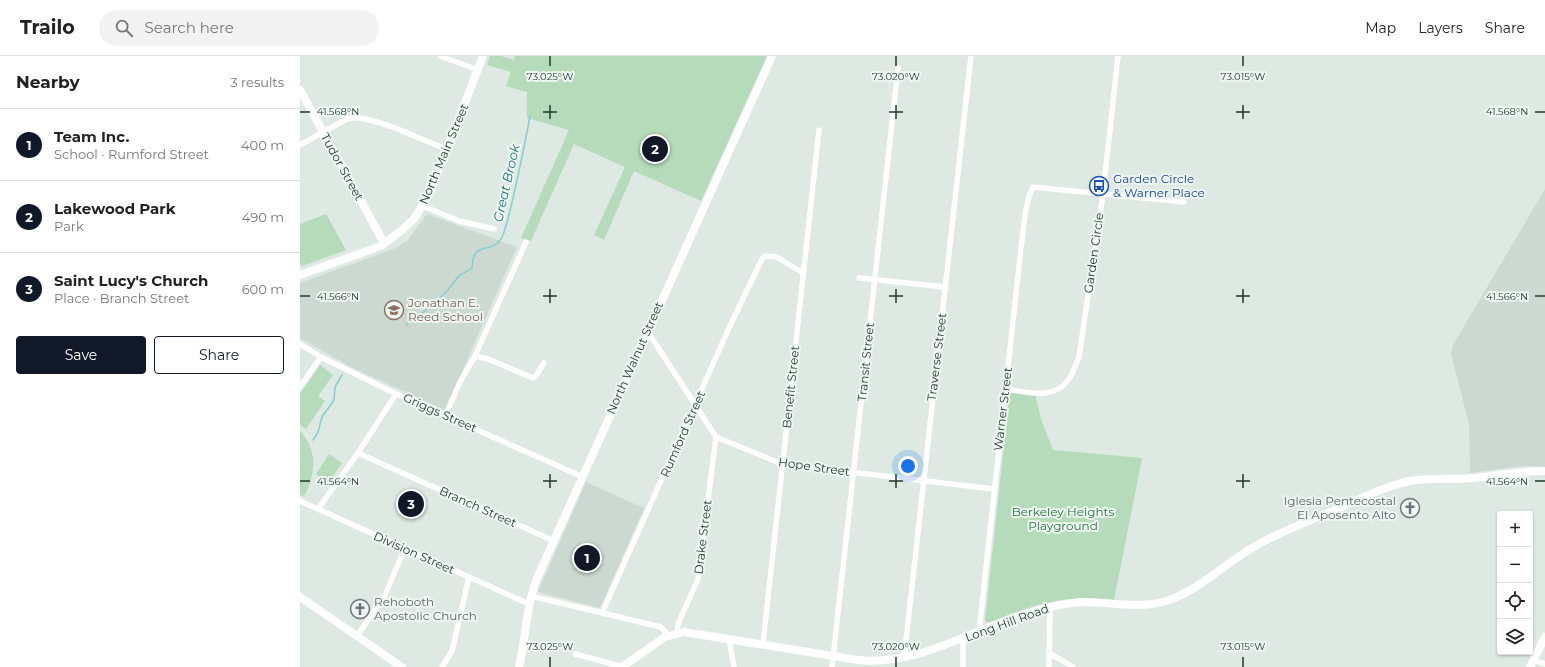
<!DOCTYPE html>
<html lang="en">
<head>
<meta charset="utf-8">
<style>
	:root { --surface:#fff; --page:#f2f2f2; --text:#222; --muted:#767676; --line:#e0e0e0; --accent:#111827 }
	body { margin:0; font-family:Montserrat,sans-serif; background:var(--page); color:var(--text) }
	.controls { position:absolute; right:12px; bottom:12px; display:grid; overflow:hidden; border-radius:4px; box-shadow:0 1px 3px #0004 }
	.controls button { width:36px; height:36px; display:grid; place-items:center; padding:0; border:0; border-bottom:1px solid var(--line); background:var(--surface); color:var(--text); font:20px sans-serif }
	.you { position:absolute; left:608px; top:410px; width:14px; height:14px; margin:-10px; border:3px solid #fff; border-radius:50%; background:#1a73e8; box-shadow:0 0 0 6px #1a73e833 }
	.badge { display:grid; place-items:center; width:26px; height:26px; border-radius:50%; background:var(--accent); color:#fff; font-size:13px; font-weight:700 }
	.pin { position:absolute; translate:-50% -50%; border:2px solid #fff; box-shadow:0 1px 4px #0006 }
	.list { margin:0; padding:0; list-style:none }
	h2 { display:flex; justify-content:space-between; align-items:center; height:52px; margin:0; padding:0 16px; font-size:17px }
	h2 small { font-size:13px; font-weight:400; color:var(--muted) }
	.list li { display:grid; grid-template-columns:26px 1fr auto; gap:12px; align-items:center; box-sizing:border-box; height:72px; padding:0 16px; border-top:1px solid var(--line) }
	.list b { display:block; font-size:15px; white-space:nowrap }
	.list p { margin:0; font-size:13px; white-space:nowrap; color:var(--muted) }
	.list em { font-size:13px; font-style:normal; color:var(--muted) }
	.actions { display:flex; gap:8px; padding:12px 16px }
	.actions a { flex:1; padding:9px 0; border:1px solid var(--accent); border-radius:4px; text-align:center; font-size:14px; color:var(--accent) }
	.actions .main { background:var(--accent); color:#fff }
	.icon { flex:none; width:22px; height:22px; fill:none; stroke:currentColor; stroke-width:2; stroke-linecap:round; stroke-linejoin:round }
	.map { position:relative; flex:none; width:1245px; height:611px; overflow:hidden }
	header { display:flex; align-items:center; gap:24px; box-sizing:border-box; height:56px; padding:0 20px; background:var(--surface); border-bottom:1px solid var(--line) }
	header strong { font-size:19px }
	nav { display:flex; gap:22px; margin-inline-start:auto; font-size:14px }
	.search { width:280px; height:36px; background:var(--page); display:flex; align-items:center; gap:10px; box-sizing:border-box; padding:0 14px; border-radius:22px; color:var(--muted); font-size:15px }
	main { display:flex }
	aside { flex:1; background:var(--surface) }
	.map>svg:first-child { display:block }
</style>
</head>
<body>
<header>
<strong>Trailo</strong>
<div class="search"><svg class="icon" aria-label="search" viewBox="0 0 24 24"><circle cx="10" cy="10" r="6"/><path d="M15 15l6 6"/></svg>Search here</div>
<nav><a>Map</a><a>Layers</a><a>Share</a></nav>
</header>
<main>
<aside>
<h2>Nearby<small>3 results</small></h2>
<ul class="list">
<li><span class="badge">1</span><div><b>Team Inc.</b><p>School · Rumford Street</p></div><em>400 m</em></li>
<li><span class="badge">2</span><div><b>Lakewood Park</b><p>Park</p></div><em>490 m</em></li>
<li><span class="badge">3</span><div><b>Saint Lucy's Church</b><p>Place · Branch Street</p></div><em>600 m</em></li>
</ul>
<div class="actions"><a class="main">Save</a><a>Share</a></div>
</aside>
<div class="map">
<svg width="1245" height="611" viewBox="0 0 1245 611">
	<rect width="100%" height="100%" fill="#dde9e2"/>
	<g fill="#cbd9d1">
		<path d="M1245,133V411L1223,410L1170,417L1169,368L1151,298L1153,289Z"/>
		<path d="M127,158L217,191L145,354L51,311L0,282V227L96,192L108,184Z"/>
		<path d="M286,426L344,452L300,552L238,536Z"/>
	</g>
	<g fill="#b5dbba">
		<path d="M190,0H201L214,4L215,0H467L401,145L334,115L304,184L294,179L325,111L274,88L231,185L221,182L269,74L227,62V36L206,30L211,16L187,9Z"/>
		<path d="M26,158L46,194L2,210L0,207V168Z"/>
		<path d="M20,309L33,319L18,340L25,345L6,373L0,369V338Z"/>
		<path d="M710,334L735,337L741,363L753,394L842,402L814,544C767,538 733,548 690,567L685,565Z"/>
		<path d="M0,375C18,394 16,419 4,440L0,439Z"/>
		<path d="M29,398L42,407L28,427L16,418Z"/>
	</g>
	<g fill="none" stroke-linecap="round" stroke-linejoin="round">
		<g stroke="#83cfd0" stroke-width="1.5">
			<path d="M106,269C126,255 144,241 158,221C161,217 168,216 172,212C173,181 193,202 203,179C209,163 212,145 216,129C221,106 226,83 230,60"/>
			<path d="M13,384L18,376L22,361L34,344L35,331L42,319"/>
		</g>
		<g stroke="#fff" stroke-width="5.5">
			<path d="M140,0L178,14"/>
			<path d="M0,89L47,63C64,55 128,86 147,94"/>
			<path d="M123,150L159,165L194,173"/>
			<path d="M559,222L645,231"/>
			<path d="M348,276L416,381L482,408L694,433"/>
			<path d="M0,288L21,301L96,338L283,421"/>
			<path d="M175,300L188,303L233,322L236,320L244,307"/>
			<path d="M0,331L21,301"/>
			<path d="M705,333C727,336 754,345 769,323C773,317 776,308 779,301L803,138L818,0"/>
			<path d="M145,360L160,326L175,300L226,186"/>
			<path d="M58,397L254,485"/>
			<path d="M0,445L229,548"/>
			<path d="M18,453L58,397L96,338"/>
			<path d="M231,540L361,571L368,579"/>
			<path d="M302,557L429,272L462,203L465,200L477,201L503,217"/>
			<path d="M377,576L378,568L398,523L416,381"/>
			<path d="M679,576L721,192L725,159L729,140L733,131L884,146"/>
			<path d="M57,580L85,539L105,492"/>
			<path d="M429,583L434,611"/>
			<path d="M463,588L519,74"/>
			<path d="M749,597L773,611"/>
			<path d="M275,598L323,611"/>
			<path d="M604,602L671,0"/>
			<path d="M1233,604L1245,608"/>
			<path d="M142,611L152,595L169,521"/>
			<path d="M532,611L598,12"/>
			<path d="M663,611V582"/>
			<path d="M749,611L750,551"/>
		</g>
		<g stroke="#fff" stroke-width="8">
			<path d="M0,34L84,187"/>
			<path d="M0,219L81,190L102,174L114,163L130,137L183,0"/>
			<path d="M0,541L102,611"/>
			<path d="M219,611C226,581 226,549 238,520L472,0"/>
			<path d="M322,611L365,581L384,576L558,604C617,610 668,576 722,559C741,553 762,547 783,546C813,546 840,554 869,544C903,532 927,505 959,488C984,474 1012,464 1039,452C1062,442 1086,430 1110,425C1132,421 1154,424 1176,422C1199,419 1221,415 1245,415"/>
			<path d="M1230,611L1245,581"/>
		</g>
	</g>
	<path fill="none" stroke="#1f382e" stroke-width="1.5" d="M250,0V10M596,0V10M943,0V10M250,49V63M596,49V63M943,49V63M0,56H10M243,56H257M589,56H603M936,56H950M1235,56H1245M250,233V247M596,233V247M943,233V247M0,240H10M243,240H257M589,240H603M936,240H950M1235,240H1245M250,418V432M596,418V432M943,418V432M0,425H10M243,425H257M589,425H603M936,425H950M1235,425H1245M250,601V611M596,601V611M943,601V611"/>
	<defs>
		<g id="bus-ring" transform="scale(1)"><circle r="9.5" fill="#edf6f0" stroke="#1a4fb4" stroke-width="1.5"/><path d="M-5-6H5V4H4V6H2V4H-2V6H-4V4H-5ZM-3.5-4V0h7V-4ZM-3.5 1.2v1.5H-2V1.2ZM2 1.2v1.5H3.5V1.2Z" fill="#1a4fb4"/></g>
		<g id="school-ring" transform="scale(1)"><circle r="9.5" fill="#edf6f0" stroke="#8d6e63" stroke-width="1.5"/><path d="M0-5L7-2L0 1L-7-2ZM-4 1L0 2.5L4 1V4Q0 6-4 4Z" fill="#8d6e63"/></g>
		<g id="church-ring" transform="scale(1)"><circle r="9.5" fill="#edf6f0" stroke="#6b7280" stroke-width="1.5"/><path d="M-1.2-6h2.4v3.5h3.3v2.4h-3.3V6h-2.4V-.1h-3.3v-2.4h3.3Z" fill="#6b7280"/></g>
	</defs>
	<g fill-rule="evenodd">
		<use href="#bus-ring" x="799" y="130"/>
		<use href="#school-ring" x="94" y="254"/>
		<use href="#church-ring" x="1110" y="452"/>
		<use href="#church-ring" x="60" y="553"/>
	</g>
	<g text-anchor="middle" stroke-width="4" stroke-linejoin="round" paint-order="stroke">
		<g font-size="12" fill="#1f382e" stroke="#edf6f0">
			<text transform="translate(144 98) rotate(-67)" y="4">North Main Street</text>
			<text transform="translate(42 111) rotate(61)" y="4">Tudor Street</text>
			<text transform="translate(794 197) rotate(-82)" y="4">Garden Circle</text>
			<text transform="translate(637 301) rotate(-83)" y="4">Traverse Street</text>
			<text transform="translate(335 302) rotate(-66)" y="4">North Walnut Street</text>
			<text transform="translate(566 306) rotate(-84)" y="4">Transit Street</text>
			<text transform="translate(491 331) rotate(-84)" y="4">Benefit Street</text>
			<text transform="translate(703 353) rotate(-83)" y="4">Warner Street</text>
			<text transform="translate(140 357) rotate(24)" y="4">Griggs Street</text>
			<text transform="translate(383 378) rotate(-66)" y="4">Rumford Street</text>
			<text transform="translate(514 411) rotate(8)" y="4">Hope Street</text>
			<text transform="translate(178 451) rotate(24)" y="4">Branch Street</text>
			<text transform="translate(403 481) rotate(-83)" y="4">Drake Street</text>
			<text transform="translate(114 497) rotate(24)" y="4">Division Street</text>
			<text transform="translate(707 567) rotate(-20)" y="4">Long Hill Road</text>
		</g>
		<g font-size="12" fill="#164399" stroke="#edf6f0" text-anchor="start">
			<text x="813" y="127">Garden Circle<tspan x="813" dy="14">&amp; Warner Place</tspan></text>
		</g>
		<g font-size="12" fill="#785e54" stroke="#edf6f0" text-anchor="start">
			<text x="108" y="251">Jonathan E.<tspan x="108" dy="14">Reed School</tspan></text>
		</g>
		<g font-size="12" fill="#5b616d" stroke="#edf6f0" text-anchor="end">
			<text x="1096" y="449">Iglesia Pentecostal<tspan x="1096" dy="14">El Aposento Alto</tspan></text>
			<text x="74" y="550" text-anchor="start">Rehoboth<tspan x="74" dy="14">Apostolic Church</tspan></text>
		</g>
		<g font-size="12" fill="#296f3a" stroke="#edf6f0">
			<text x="763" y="460">Berkeley Heights<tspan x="763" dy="14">Playground</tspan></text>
		</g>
		<g font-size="13" font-style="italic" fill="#197174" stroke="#edf6f0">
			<text transform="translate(206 127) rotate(-77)" y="5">Great Brook</text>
		</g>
	</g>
	<g font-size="10" text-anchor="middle" fill="#1f382e" stroke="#edf6f0" stroke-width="4" stroke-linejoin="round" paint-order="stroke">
		<text x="250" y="24">73.025°W</text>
		<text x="596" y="24">73.020°W</text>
		<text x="943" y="24">73.015°W</text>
		<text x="38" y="59">41.568°N</text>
		<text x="1207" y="59">41.568°N</text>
		<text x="38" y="244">41.566°N</text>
		<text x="1207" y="244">41.566°N</text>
		<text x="38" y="429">41.564°N</text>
		<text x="1207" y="429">41.564°N</text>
		<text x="250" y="594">73.025°W</text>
		<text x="596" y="594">73.020°W</text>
		<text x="943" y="594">73.015°W</text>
	</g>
</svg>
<div class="controls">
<button>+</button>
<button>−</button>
<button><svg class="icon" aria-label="locate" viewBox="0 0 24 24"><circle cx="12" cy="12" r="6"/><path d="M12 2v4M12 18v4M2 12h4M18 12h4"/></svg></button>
<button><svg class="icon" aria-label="layers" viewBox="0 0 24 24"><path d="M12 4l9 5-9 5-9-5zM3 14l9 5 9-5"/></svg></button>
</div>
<div class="you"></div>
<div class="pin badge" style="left:287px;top:502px">1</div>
<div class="pin badge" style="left:355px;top:93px">2</div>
<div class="pin badge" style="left:111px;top:448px">3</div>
</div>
</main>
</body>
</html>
